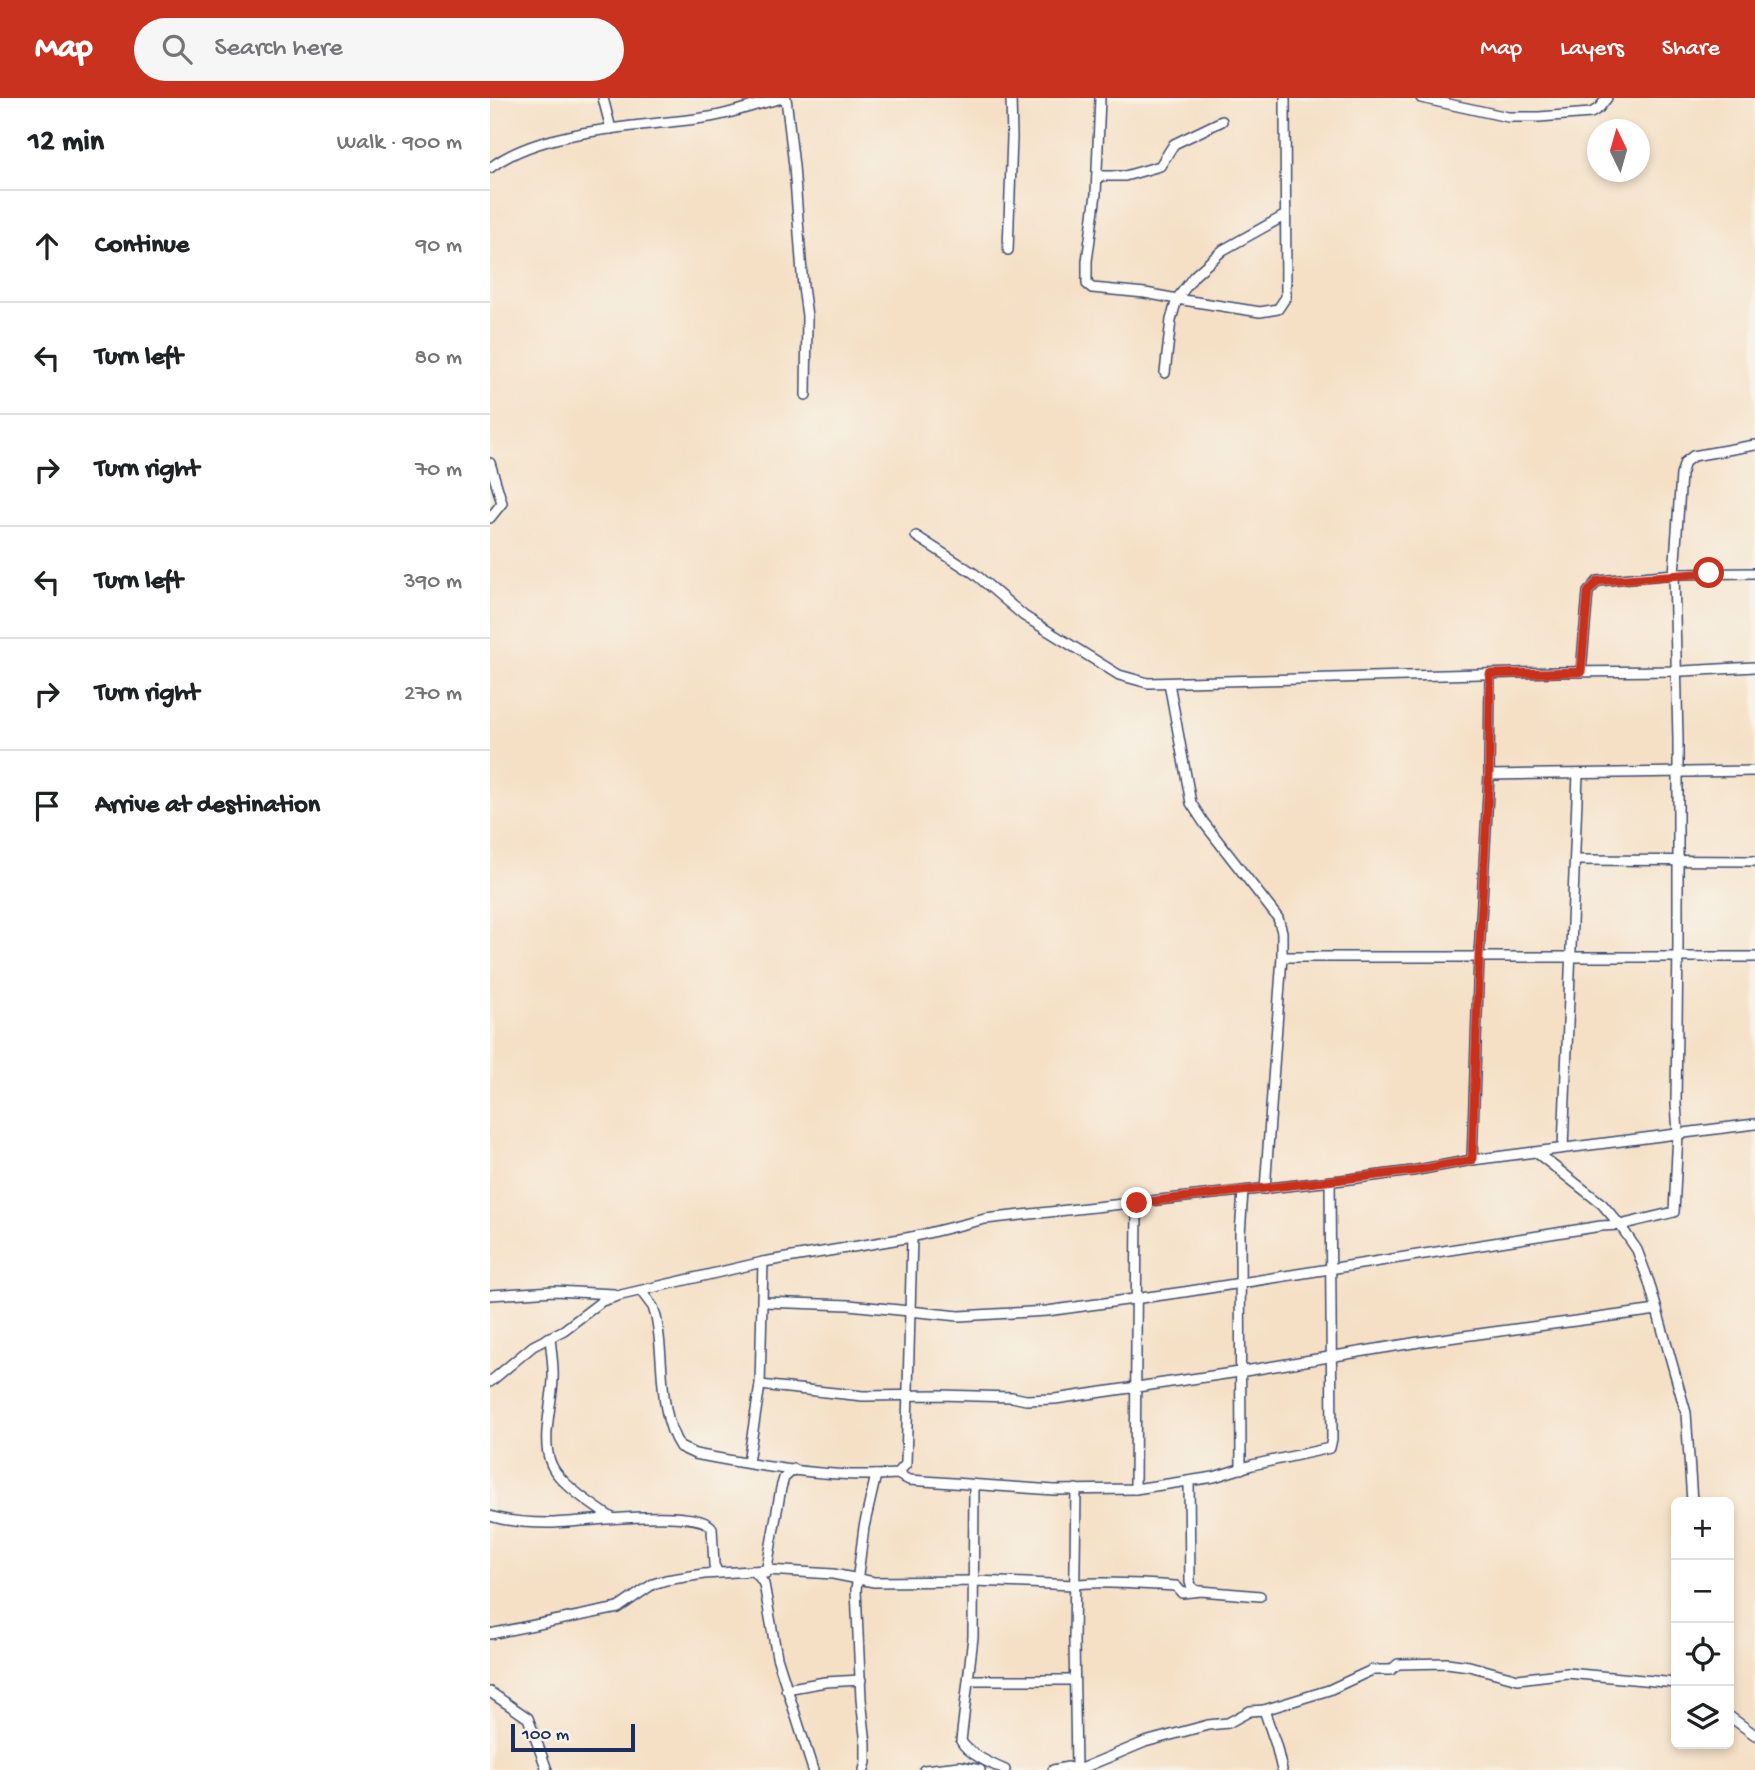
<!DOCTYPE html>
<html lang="en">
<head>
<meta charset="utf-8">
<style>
	:root { --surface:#fff; --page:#f6f6f6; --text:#202124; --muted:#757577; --line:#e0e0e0; --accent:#c8321e }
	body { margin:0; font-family:"Gochi Hand",sans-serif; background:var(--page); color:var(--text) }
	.controls { position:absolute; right:21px; bottom:21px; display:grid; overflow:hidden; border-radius:10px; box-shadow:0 4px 10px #0003 }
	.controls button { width:63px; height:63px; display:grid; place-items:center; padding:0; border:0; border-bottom:2px solid var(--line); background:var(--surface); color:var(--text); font:35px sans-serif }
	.compass { position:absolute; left:1097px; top:21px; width:63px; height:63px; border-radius:50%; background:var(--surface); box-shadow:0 4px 10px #0003; rotate:355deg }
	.scale { position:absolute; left:21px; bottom:18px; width:124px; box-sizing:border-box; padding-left:7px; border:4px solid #1b2f5e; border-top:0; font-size:19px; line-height:24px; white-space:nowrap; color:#1b2f5e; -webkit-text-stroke:5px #f7f3e8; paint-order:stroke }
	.stop { position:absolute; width:21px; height:21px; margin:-16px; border:5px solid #c8321e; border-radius:50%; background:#fff }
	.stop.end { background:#c8321e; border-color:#fff; box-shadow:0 2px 7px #0008 }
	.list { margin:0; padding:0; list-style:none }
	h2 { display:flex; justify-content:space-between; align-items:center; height:91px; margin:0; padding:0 28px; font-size:30px }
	h2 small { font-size:23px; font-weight:400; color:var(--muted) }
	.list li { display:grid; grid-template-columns:46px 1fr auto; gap:21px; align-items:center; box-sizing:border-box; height:112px; padding:0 28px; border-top:2px solid var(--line) }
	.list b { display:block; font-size:26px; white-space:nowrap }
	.list em { font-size:23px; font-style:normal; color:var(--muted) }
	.icon { flex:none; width:38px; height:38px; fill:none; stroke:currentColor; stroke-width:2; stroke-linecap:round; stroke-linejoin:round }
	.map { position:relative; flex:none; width:1265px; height:1672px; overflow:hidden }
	header { display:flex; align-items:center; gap:42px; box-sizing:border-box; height:98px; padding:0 35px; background:var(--accent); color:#fff }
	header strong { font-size:33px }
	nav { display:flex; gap:38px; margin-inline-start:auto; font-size:24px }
	.search { width:490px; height:63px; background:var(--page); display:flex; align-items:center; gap:18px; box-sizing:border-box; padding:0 24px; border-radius:38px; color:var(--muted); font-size:26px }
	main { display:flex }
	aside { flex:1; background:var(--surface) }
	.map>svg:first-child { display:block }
</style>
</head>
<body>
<header>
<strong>Map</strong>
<div class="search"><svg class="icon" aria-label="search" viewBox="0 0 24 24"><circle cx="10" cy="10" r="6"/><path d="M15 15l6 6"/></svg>Search here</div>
<nav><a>Map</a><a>Layers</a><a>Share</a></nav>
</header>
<main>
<aside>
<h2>12 min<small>Walk · 900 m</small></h2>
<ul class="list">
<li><svg class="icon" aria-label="ahead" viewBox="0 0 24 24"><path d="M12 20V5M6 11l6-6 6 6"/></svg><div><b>Continue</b></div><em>90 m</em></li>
<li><svg class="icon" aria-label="left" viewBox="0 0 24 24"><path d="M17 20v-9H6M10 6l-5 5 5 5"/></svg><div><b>Turn left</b></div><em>80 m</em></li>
<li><svg class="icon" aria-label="right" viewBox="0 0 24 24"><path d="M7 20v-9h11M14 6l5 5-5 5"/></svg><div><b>Turn right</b></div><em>70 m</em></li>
<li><svg class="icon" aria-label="left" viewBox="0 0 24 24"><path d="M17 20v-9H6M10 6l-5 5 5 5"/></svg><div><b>Turn left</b></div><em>390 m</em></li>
<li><svg class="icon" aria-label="right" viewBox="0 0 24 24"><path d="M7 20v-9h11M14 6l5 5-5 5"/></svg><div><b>Turn right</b></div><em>270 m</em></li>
<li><svg class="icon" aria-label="arrive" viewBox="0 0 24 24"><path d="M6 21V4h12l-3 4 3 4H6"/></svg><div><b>Arrive at destination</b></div></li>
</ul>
</aside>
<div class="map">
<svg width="1265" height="1672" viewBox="0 0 1265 1672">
	<rect width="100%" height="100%" fill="#f7f3e8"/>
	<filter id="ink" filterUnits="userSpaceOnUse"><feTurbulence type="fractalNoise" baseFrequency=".0143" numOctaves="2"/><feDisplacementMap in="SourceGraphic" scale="14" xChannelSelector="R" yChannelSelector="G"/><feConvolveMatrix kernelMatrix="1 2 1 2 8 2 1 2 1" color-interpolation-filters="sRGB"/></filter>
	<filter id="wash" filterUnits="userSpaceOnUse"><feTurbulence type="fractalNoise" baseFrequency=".00686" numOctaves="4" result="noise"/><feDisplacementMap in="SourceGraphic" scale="28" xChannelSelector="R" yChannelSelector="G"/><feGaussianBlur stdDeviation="1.57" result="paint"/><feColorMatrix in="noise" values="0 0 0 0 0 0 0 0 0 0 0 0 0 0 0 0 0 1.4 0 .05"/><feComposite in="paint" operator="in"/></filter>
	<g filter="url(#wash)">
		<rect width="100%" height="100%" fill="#f5e0c6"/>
	</g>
	<g filter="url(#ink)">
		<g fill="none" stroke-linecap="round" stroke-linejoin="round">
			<g stroke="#3c4a6e" stroke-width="12">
				<g id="street">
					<path d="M113,0L121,31"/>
					<path d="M296,0L304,68L313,189L317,218L316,297"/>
					<path d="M610,0L606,96L597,163V186L602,190L655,195L687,201L704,178L733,152L794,118"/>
					<path d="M931,0L1018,19H1049L1101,15L1109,10L1117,0"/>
					<path d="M0,70C52,29 156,29 220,19C245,15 268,5 293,0"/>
					<path d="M607,78H635L670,68L684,46L732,23"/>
					<path d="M518,152L522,39L521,0"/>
					<path d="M675,275L681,222L687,201L770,214L788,211L796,199L795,0"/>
					<path d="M0,365L12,405L0,420"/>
					<path d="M426,438L485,476L534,518L629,577L658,585L1067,574L1193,573L1265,569"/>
					<path d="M1091,574L1098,494L1108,483L1184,476L1265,475"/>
					<path d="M679,585L701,705L714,725L788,820L792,834V859L775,1091"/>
					<path d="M999,677L1265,673"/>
					<path d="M1085,762L1265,763"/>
					<path d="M792,859H1265"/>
					<path d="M1073,1050L1088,676"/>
					<path d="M1047,1055L1112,1106L1130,1127L1147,1152L1159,1184L1196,1315L1202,1404"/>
					<path d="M982,1062L989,858L999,677L1000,576"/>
					<path d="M151,1193L163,1209L166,1219C175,1258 167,1314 190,1349L205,1356C267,1368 344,1381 407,1376L416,1366L422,1139"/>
					<path d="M0,1197L64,1193L124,1196"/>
					<path d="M273,1204L359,1207L469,1218L557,1213L694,1194L1111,1128L1130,1127L1184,1114L1188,1035L1186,1006L1188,844V641L1184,476L1191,377L1195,364L1203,358L1265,347"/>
					<path d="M60,1239C61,1253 64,1268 63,1282C62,1307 50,1344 62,1368C70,1385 105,1409 122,1420"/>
					<path d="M0,1284L43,1248L74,1232L112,1203L131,1197L273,1164L422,1139L495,1121L852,1082L922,1073L982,1062L1265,1026"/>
					<path d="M270,1287L373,1298L449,1297L522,1299L536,1302L565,1301L749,1274L929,1244L1167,1212"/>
					<path d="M258,1364L270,1287L273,1164"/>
					<path d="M751,1371L750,1136L753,1093"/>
					<path d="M407,1376L419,1382L564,1392L645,1391L724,1379L762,1367L840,1350L842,1341L840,1083"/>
					<path d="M699,1383L700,1484L702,1490L708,1493"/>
					<path d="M484,1387L483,1539L471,1643C478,1656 501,1666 515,1672"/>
					<path d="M645,1391L647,1105"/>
					<path d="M0,1418C19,1424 39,1425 59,1425C86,1425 210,1408 222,1430L224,1467L228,1475"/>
					<path d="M262,1473L268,1477L274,1486L287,1559L323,1672"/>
					<path d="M276,1475L291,1390L294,1380L304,1371"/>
					<path d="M0,1536L128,1510L163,1486L176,1482L214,1476L277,1472L343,1476L384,1484L484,1483L585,1487C594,1482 669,1487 686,1488L692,1495L711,1493L770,1498"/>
					<path d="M479,1582H584"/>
					<path d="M296,1591L335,1584L371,1582"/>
					<path d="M0,1594L38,1620L57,1672"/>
					<path d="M774,1612L786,1647L792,1672"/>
					<path d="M1239,1618L1265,1637"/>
					<path d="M374,1672L376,1664V1646L371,1601L366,1492L374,1429L386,1377"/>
					<path d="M434,1672L470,1668L490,1672"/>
					<path d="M563,1672L578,1669L584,1672"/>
					<path d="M586,1672L584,1542L586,1391"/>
					<path d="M588,1672L655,1644L718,1627L738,1625L760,1613L774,1612L839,1592L882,1572H901L908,1566L957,1565L979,1568L1028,1581L1077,1575L1186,1585"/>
				</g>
			</g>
			<use href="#street" stroke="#fff" stroke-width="9"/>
		</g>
	</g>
	<g fill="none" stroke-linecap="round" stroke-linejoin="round" filter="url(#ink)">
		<path stroke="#c8321e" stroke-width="9" d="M647,1105L922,1073L982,1062L989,858L999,677L1000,576L1091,574L1098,494L1108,483L1219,475"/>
	</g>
</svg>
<div class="controls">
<button>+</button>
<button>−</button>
<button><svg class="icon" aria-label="locate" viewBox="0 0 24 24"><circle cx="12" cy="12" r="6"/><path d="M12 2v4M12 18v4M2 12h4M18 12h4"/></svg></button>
<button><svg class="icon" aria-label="layers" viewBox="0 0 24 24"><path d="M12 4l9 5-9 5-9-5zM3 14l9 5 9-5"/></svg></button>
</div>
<svg class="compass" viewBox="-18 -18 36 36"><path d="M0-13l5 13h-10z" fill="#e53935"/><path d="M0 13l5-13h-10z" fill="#757577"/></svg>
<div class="scale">100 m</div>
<div class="stop" style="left:1219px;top:475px"></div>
<div class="stop end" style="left:647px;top:1105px"></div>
</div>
</main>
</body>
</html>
